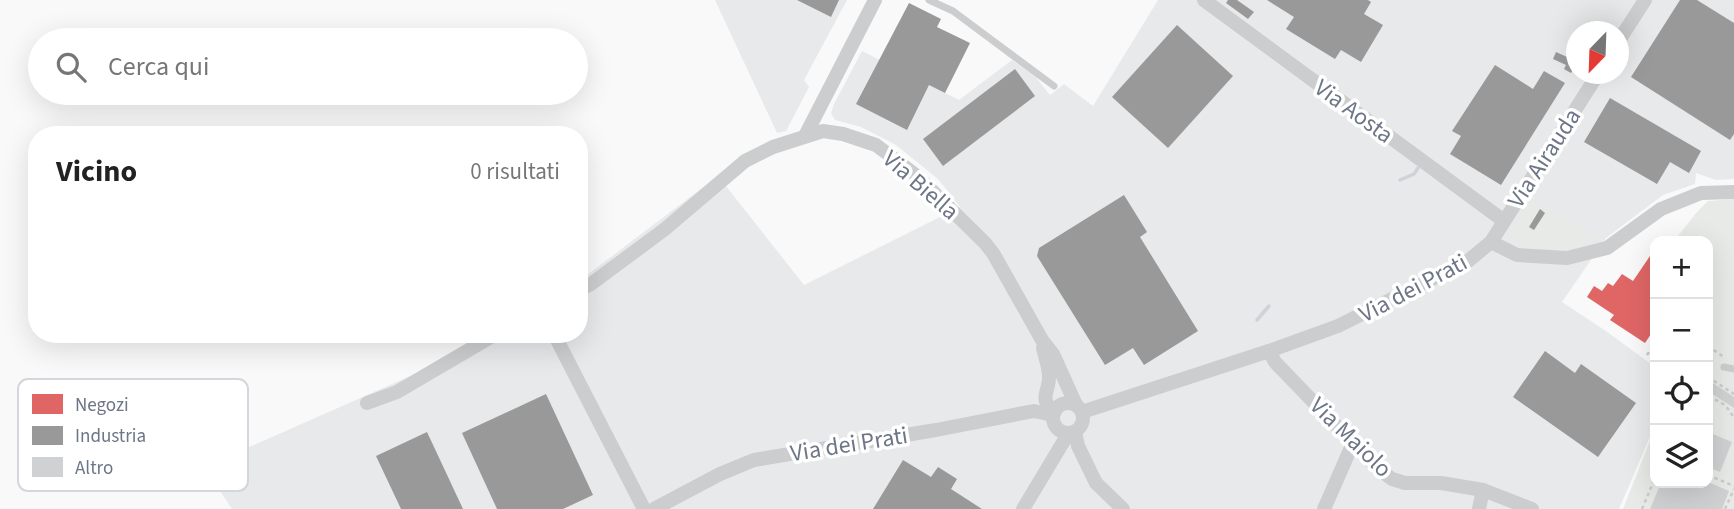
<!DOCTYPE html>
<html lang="it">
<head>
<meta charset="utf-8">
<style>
	:root { --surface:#fff; --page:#f6f6f6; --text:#222; --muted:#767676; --line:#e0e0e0 }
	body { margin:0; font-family:"Source Sans 3",sans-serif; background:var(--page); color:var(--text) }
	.controls { position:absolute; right:21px; bottom:21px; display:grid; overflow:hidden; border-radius:14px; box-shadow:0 7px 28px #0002 }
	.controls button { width:63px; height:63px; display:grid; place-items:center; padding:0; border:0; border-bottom:2px solid var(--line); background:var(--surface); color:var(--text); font:35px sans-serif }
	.compass { position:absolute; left:1566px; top:21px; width:63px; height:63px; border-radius:50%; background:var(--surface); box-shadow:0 7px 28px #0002; rotate:203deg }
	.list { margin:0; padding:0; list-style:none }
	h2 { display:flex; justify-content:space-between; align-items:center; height:91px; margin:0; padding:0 28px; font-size:30px }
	h2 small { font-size:23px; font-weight:400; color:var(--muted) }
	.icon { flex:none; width:38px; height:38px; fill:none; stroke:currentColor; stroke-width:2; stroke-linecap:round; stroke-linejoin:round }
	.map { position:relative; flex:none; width:1734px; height:509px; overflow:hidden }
	.search { position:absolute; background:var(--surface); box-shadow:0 7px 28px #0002; left:28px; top:28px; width:560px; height:77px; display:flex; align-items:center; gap:18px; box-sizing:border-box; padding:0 24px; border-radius:38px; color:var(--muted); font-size:26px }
	.panel { position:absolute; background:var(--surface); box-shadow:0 7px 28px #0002; left:28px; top:126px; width:560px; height:217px; border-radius:28px }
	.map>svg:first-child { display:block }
</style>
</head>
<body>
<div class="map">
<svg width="1734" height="509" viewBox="0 0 1734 509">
	<rect width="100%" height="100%" fill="#f9f9f9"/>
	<g fill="#e8e9ea" fill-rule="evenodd">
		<path d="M715,0H847L804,80L809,87L786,131L777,133Z"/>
		<path d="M1158,0H1734V179L1716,180L1696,173L1695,184L1663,195L1606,238L1562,302L1606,331L1655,367V425L1619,509H232L204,467L435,365L486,334H579V281L718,176L804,285L960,207L938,179L896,145L861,127L835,120L831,113L834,104L862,51L959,100L1012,60L1035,76L1050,95L1064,84L1093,106ZM1576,32H1618V74H1576Z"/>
	</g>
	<g fill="#e7eae7">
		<path d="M1530,198L1594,237L1590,244C1564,248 1535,254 1511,243L1508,235Z"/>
		<path d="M1734,199V509H1623L1655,428V483H1708V241H1674L1697,212L1708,201Z"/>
	</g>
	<path fill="#e06666" d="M1650,256L1655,259V328L1645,343L1610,320L1614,315L1587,297L1594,286L1602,291L1608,283L1613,286L1622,274L1633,281Z"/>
	<g fill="#999">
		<path d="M797,0H839L831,17Z"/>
		<path d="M1228,0H1237L1254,12L1248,19L1226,3Z"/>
		<path d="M1267,0H1368L1371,2L1364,14L1383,25L1361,62L1341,50L1335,59L1286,29L1294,17Z"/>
		<path d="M1680,0H1697L1734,23V134L1730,140L1631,77Z"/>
		<path d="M909,3L941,19L937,27L970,43L945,93L929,85L907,130L856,104Z"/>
		<path d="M1177,25L1233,76L1168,148L1112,97Z"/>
		<path d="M1556,52L1576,61V64L1571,73L1564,69L1566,65L1553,59Z"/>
		<path d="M1495,65L1533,89L1544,71L1565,83L1501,185L1450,154L1461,136L1452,131Z"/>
		<path d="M1015,69L1035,96L943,166L923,139Z"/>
		<path d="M1610,98L1701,151L1689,173L1670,162L1657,184L1584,142Z"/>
		<path d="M1124,195L1147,232L1140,237L1198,331L1144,365L1133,348L1105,365L1037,256L1039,248Z"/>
		<path d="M1540,209L1545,213L1534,230L1529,227Z"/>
		<path d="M1545,351L1575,373L1581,364L1636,403L1598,457L1513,397Z"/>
		<path d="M546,394L593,495L563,509H497L462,433Z"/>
		<path d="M427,432L463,509H401L376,456Z"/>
		<path d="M903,460L931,477L938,467L957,479L951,489L982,509H873Z"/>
	</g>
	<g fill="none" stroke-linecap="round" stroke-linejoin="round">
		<g stroke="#ced3d7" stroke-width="3.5">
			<path d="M1400,180L1414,174L1418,168"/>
			<path d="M1257,320L1269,306"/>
		</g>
	</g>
	<g fill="#d0d1d2">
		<path d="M1708,380L1734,397V408L1708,391Z"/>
		<path d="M1708,432L1732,442L1720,472L1708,467Z"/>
		<path d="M1708,482L1729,491L1722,509H1650L1661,483Z"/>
	</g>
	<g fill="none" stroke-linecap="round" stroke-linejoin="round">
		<g stroke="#cacbcc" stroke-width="2.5" stroke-dasharray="3.5 3.5" stroke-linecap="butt">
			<path d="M1708,346L1724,357"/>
			<path d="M1647,355L1655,343"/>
			<path d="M1708,377L1734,394"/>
			<path d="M1708,399C1720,398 1730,409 1734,419"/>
			<path d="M1708,475L1734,486"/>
			<path d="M1642,509L1655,478"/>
			<path d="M1725,509L1734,489"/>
		</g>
		<g stroke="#cccdce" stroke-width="7">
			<path d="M929,0L953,11L1054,86"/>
			<path d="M1724,367L1734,369"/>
		</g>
		<g stroke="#cccdce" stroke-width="14">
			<path d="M1204,0L1504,221"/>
			<path d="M1618,42L1645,0"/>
			<path d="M805,136L875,0"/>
			<path d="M1491,242L1517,255L1567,258L1607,248L1661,209L1701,193L1734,192"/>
			<path d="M579,290L591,284L665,229L745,161L773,147L823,131L843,134L876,145L917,176L985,243L993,253L1042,340L1053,354L1076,405"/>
			<path d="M554,334L644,509"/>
			<path d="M1043,348C1045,357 1049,367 1049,376C1050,391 1037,400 1055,411"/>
			<path d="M1269,351L1275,362L1376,467L1392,479L1405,483H1441L1483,490L1532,509"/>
			<circle cx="1068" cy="418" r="15"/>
			<path d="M367,403L397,392L496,334"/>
			<path d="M1082,412L1269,351L1338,326L1468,261L1491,242L1598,74"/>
			<path d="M1075,432L1078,446L1096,483L1123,509"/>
			<path d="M654,509L720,474L754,460L936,430L1034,411L1053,415"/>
			<path d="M1023,509L1068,434"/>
			<path d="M1324,509L1353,443"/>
			<path d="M1479,509L1483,490"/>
		</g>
	</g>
	<g text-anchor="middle" stroke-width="7" stroke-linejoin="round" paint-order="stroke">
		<g font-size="24" fill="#6c7686" stroke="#fff">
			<text transform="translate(1354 111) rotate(36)" y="8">Via Aosta</text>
			<text transform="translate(1544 158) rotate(-57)" y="8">Via Airauda</text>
			<text transform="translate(921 185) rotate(41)" y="8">Via Biella</text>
			<text transform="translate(1413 288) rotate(-28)" y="8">Via dei Prati</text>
			<text transform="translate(1351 437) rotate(44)" y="8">Via Maiolo</text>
			<text transform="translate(849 444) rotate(-9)" y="8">Via dei Prati</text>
		</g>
	</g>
	<rect x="18" y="379" width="230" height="112" rx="10" fill="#fff" stroke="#d3d6db" stroke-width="2"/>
	<rect x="32" y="394" width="31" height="20" fill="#e06666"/>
	<rect x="32" y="426" width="31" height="19" fill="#999"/>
	<rect x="32" y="457" width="31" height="20" fill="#d0d1d2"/>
	<g font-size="19" fill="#6c7686">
		<text x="75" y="411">Negozi</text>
		<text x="75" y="442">Industria</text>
		<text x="75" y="474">Altro</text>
	</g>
</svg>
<div class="controls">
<button>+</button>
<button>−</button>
<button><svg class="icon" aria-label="locate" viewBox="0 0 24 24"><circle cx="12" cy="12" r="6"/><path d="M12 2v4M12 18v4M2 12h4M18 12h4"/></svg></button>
<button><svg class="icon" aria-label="layers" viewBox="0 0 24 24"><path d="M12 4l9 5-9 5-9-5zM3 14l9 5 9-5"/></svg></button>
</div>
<svg class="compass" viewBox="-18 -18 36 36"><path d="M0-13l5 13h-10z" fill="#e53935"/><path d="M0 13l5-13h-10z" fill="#767676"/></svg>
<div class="search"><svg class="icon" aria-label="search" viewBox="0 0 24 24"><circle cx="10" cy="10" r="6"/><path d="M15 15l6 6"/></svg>Cerca qui</div>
<section class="panel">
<h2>Vicino<small>0 risultati</small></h2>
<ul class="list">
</ul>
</section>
</div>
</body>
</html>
